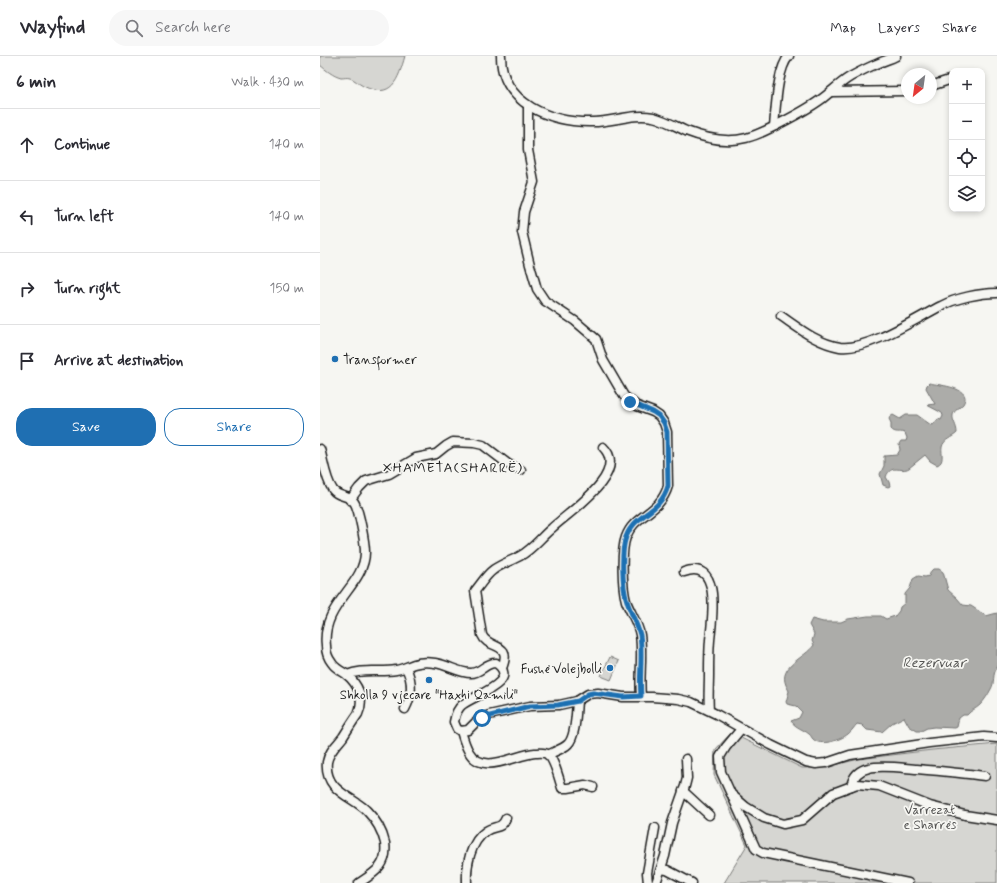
<!DOCTYPE html>
<html lang="en">
<head>
<meta charset="utf-8">
<style>
	:root { --surface:#fff; --page:#f7f7f7; --text:#2b2b33; --muted:#7c7c81; --line:#e1e1e2; --accent:#1f6fb2 }
	body { margin:0; font-family:Mynerve,sans-serif; background:var(--page); color:var(--text) }
	.controls { position:absolute; right:12px; top:12px; display:grid; overflow:hidden; border-radius:8px; box-shadow:0 2px 6px #0003 }
	.controls button { width:36px; height:36px; display:grid; place-items:center; padding:0; border:0; border-bottom:1px solid var(--line); background:var(--surface); color:var(--text); font:20px sans-serif }
	.compass { position:absolute; left:581px; top:12px; width:36px; height:36px; border-radius:50%; background:var(--surface); box-shadow:0 2px 6px #0003; rotate:209deg }
	.stop { position:absolute; width:12px; height:12px; margin:-9px; border:3px solid #1f6fb2; border-radius:50%; background:#fff }
	.stop.end { background:#1f6fb2; border-color:#fff; box-shadow:0 1px 4px #0008 }
	.list { margin:0; padding:0; list-style:none }
	h2 { display:flex; justify-content:space-between; align-items:center; height:52px; margin:0; padding:0 16px; font-size:17px }
	h2 small { font-size:13px; font-weight:400; color:var(--muted) }
	.list li { display:grid; grid-template-columns:26px 1fr auto; gap:12px; align-items:center; box-sizing:border-box; height:72px; padding:0 16px; border-top:1px solid var(--line) }
	.list b { display:block; font-size:15px; white-space:nowrap }
	.list em { font-size:13px; font-style:normal; color:var(--muted) }
	.actions { display:flex; gap:8px; padding:12px 16px }
	.actions a { flex:1; padding:9px 0; border:1px solid var(--accent); border-radius:16px; text-align:center; font-size:14px; color:var(--accent) }
	.actions .main { background:var(--accent); color:#fff }
	.icon { flex:none; width:22px; height:22px; fill:none; stroke:currentColor; stroke-width:2; stroke-linecap:round; stroke-linejoin:round }
	.map { position:relative; flex:none; width:677px; height:827px; overflow:hidden }
	header { display:flex; align-items:center; gap:24px; box-sizing:border-box; height:56px; padding:0 20px; background:var(--surface); border-bottom:1px solid var(--line) }
	header strong { font-size:19px }
	nav { display:flex; gap:22px; margin-inline-start:auto; font-size:14px }
	.search { width:280px; height:36px; background:var(--page); display:flex; align-items:center; gap:10px; box-sizing:border-box; padding:0 14px; border-radius:22px; color:var(--muted); font-size:15px }
	main { display:flex }
	aside { flex:1; background:var(--surface) }
	.map>svg:first-child { display:block }
</style>
</head>
<body>
<header>
<strong>Wayfind</strong>
<div class="search"><svg class="icon" aria-label="search" viewBox="0 0 24 24"><circle cx="10" cy="10" r="6"/><path d="M15 15l6 6"/></svg>Search here</div>
<nav><a>Map</a><a>Layers</a><a>Share</a></nav>
</header>
<main>
<aside>
<h2>6 min<small>Walk · 430 m</small></h2>
<ul class="list">
<li><svg class="icon" aria-label="ahead" viewBox="0 0 24 24"><path d="M12 20V5M6 11l6-6 6 6"/></svg><div><b>Continue</b></div><em>140 m</em></li>
<li><svg class="icon" aria-label="left" viewBox="0 0 24 24"><path d="M17 20v-9H6M10 6l-5 5 5 5"/></svg><div><b>Turn left</b></div><em>140 m</em></li>
<li><svg class="icon" aria-label="right" viewBox="0 0 24 24"><path d="M7 20v-9h11M14 6l5 5-5 5"/></svg><div><b>Turn right</b></div><em>150 m</em></li>
<li><svg class="icon" aria-label="arrive" viewBox="0 0 24 24"><path d="M6 21V4h12l-3 4 3 4H6"/></svg><div><b>Arrive at destination</b></div></li>
</ul>
<div class="actions"><a class="main">Save</a><a>Share</a></div>
</aside>
<div class="map">
<svg width="677" height="827" viewBox="0 0 677 827">
	<rect width="100%" height="100%" fill="#f6f6f2"/>
	<filter id="ink" filterUnits="userSpaceOnUse"><feTurbulence type="fractalNoise" baseFrequency=".025" numOctaves="2"/><feDisplacementMap in="SourceGraphic" scale="8" xChannelSelector="R" yChannelSelector="G"/><feConvolveMatrix kernelMatrix="1 2 1 2 8 2 1 2 1" color-interpolation-filters="sRGB"/></filter>
	<g filter="url(#ink)">
		<g fill="#d6d6d2" stroke="#797977">
			<path d="M0,0H85C78,24 72,44 43,30C39,28 34,23 30,22C27,21 24,22 21,22C13,20 6,14 0,9Z"/>
			<path d="M290,601L299,605L291,624L281,620Z"/>
			<path d="M411,677L482,712L506,711L539,703L612,694L677,688V827H404L427,789L394,719L395,694Z"/>
		</g>
		<g fill="#acaca9" stroke="#727271">
			<path d="M609,327C617,329 654,331 643,348C640,352 634,354 633,359C632,365 637,369 637,377C632,382 624,383 622,391C621,398 625,406 617,409L610,405L605,399C600,403 594,408 589,412C581,417 571,407 566,421L569,426L570,430L568,431L563,429L560,418L564,410V400L577,399L580,394L579,388L581,385H586L587,382L585,377C580,375 575,378 571,373V367L569,363L570,361L573,359L580,363L586,359H597L611,369L614,368L618,363L621,364L623,360L622,357L607,349L615,348L606,332L607,329Z"/>
			<path d="M613,513H619L623,516L628,534L637,542L643,549L651,550L666,560L677,557V612C672,618 675,627 671,633C668,639 664,645 660,649C656,653 651,654 647,659H643L639,662L637,671L635,672L614,671L607,672L601,675H597L589,670L584,661L572,667L562,676L547,674L542,669L537,668C534,671 532,675 528,678C521,684 500,691 493,683C490,680 492,680 489,678C483,673 476,672 471,665L479,662L482,656L476,650L467,648L466,646L469,635C468,633 467,631 466,629C458,610 485,602 494,589L492,585L494,578L489,569L492,563L503,566H521L528,563L548,560H561L566,563L575,560L579,555L580,551L585,547V538L590,532L593,523L598,520L605,521L609,520L611,515Z"/>
		</g>
		<g fill="none" stroke-linecap="round" stroke-linejoin="round">
			<g stroke="#1c1c1c" stroke-width="11">
				<g id="minor">
					<path d="M181,0C181,48 232,67 273,66C293,66 313,57 333,61C345,64 355,70 366,75C384,82 407,87 426,82C434,80 443,76 451,72C469,63 487,54 503,42C512,35 520,27 530,21C539,16 549,11 559,7C565,4 571,3 576,0"/>
					<path d="M611,30L632,23"/>
					<path d="M511,36L587,35"/>
					<path d="M208,50V94L214,126L204,156L202,176L210,209L217,233L225,245L255,265L276,283L283,304L304,340L317,350L333,356L339,360L344,367L347,376L348,430C340,458 314,458 306,481C301,494 302,531 306,545C310,556 318,567 320,579C323,600 319,620 321,640"/>
					<path d="M454,70C456,52 457,13 469,0"/>
					<path d="M461,260C480,273 497,287 520,291C547,295 597,262 621,250C636,242 660,237 677,237"/>
					<path d="M0,393C4,407 5,422 13,434C18,441 28,439 34,446C39,453 45,487 45,496C45,530 1,548 6,590C6,595 8,602 12,607C15,612 21,615 26,618C38,628 45,643 38,658C33,665 28,673 23,681C17,689 9,695 7,706C4,735 32,740 47,755C57,765 62,774 65,787C68,809 56,816 39,827"/>
					<path d="M30,444L39,432L46,425L69,418L96,402L116,398L126,390L133,386L154,387L163,389L188,408L201,414"/>
					<path d="M364,516C402,502 392,564 390,584C389,595 389,606 389,618C389,630 388,642 389,654"/>
					<path d="M182,612C193,585 168,594 162,579L155,535C161,528 166,519 173,514C181,508 191,505 200,500C213,493 221,481 232,472C249,456 310,417 283,391"/>
					<path d="M27,619C42,612 60,617 76,614C83,613 88,610 94,608C100,606 109,606 115,607C128,609 139,617 151,617C161,617 166,606 176,607C202,626 152,640 142,649C137,653 135,660 134,666L137,673L141,675L148,674L156,666L169,659L210,650L239,649L257,645L268,638L278,637L303,641H332L358,643L371,646L396,658L451,689L486,706L496,708L506,707L530,699L609,687L664,681L677,682"/>
					<path d="M85,653C92,640 93,625 86,612"/>
					<path d="M421,673L406,691L400,701L401,716L411,738L426,751L444,762L463,768L482,764L513,737L537,728L559,730L610,750L645,759L677,764"/>
					<path d="M141,675C143,682 145,689 149,696C163,720 194,699 215,697C218,697 224,696 227,698C234,702 239,723 242,732H248L265,729L273,731"/>
					<path d="M228,699C235,695 243,693 248,688C256,680 256,656 257,645"/>
					<path d="M531,730C533,721 538,714 549,712C562,709 583,712 597,713C620,715 642,717 665,720"/>
					<path d="M363,735L389,759"/>
					<path d="M413,742L436,793L443,797L588,827"/>
					<path d="M341,813L347,814L372,827"/>
					<path d="M147,827C146,810 150,786 166,775C175,769 181,774 186,762"/>
					<path d="M328,827L327,817L335,772"/>
					<path d="M336,827L345,800L352,767L365,730L367,722L366,703"/>
				</g>
			</g>
			<use href="#minor" stroke="#f6f6f2" stroke-width="8"/>
		</g>
	</g>
	<g fill="none" stroke-linecap="round" stroke-linejoin="round" filter="url(#ink)">
		<path stroke="#1f6fb2" stroke-width="5" d="M162,662L210,650L238,649L258,645L268,638L273,637L303,641L321,640C319,620 323,600 320,579C317,567 310,556 307,545C302,531 301,494 306,481C314,458 340,458 348,430L347,376L344,367L339,360L333,356L310,346"/>
	</g>
	<g fill="#1f6fb2" stroke="#f6f6f2" stroke-width="1.5">
		<circle cx="15" cy="303" r="4"/>
		<circle cx="290" cy="612" r="4"/>
		<circle cx="109" cy="624" r="4"/>
	</g>
	<g text-anchor="middle" stroke-width="3.5" stroke-linejoin="round" paint-order="stroke">
		<g font-size="13" fill="#1c1c1c" stroke="#f6f6f2" text-anchor="start">
			<text x="23" y="308">Transformer</text>
			<text x="282" y="617" text-anchor="end">Fushë Volejbolli</text>
			<text x="109" y="643" text-anchor="middle">Shkolla 9 vjecare "Haxhi Qamili"</text>
		</g>
		<g font-size="13" fill="#545453" stroke="#f6f6f2">
			<text x="610" y="758">Varrezat<tspan x="610" dy="15">e Sharrës</tspan></text>
		</g>
		<g font-size="14" letter-spacing="1" fill="#1c1c1c" stroke="#f6f6f2">
			<text x="133" y="416">XHAMETA(SHARRË)</text>
		</g>
		<g font-size="14" font-style="italic" fill="#565654" stroke="#f6f6f2">
			<text x="614" y="611">Rezervuar</text>
		</g>
	</g>
</svg>
<div class="controls">
<button>+</button>
<button>−</button>
<button><svg class="icon" aria-label="locate" viewBox="0 0 24 24"><circle cx="12" cy="12" r="6"/><path d="M12 2v4M12 18v4M2 12h4M18 12h4"/></svg></button>
<button><svg class="icon" aria-label="layers" viewBox="0 0 24 24"><path d="M12 4l9 5-9 5-9-5zM3 14l9 5 9-5"/></svg></button>
</div>
<svg class="compass" viewBox="-18 -18 36 36"><path d="M0-13l5 13h-10z" fill="#e53935"/><path d="M0 13l5-13h-10z" fill="#7c7c81"/></svg>
<div class="stop" style="left:162px;top:662px"></div>
<div class="stop end" style="left:310px;top:346px"></div>
</div>
</main>
</body>
</html>
